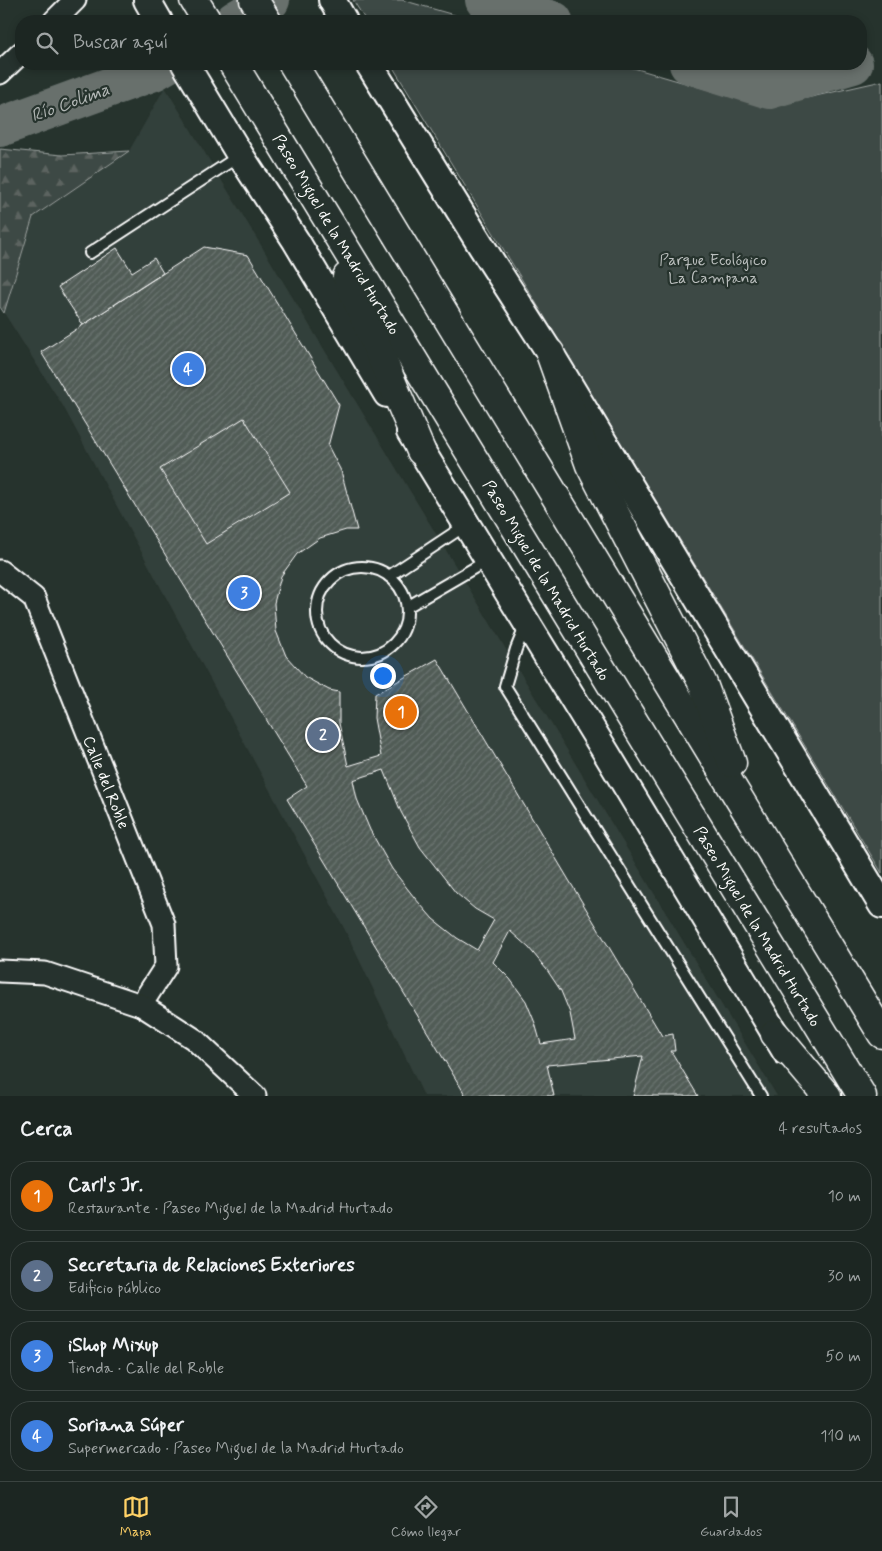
<!DOCTYPE html>
<html lang="es">
<head>
<meta charset="utf-8">
<style>
	:root { --surface:#1c2622; --page:#252e2a; --text:#f1f3f6; --muted:#a0a5a5; --line:#3a4340; --accent:#ffd166 }
	body { margin:0; font-family:Mynerve,sans-serif; background:var(--page); color:var(--text) }
	.you { position:absolute; left:382px; top:675px; width:18px; height:18px; margin:-12px; border:4px solid #fff; border-radius:50%; background:#1a73e8; box-shadow:0 0 0 8px #1a73e833 }
	.badge { display:grid; place-items:center; width:32px; height:32px; border-radius:50%; background:var(--accent); color:#fff; font-size:16px; font-weight:700 }
	.pin { position:absolute; translate:-50% -50%; border:2px solid #fff; box-shadow:0 1px 5px #0006 }
	.list { margin:0; padding:0; list-style:none }
	h2 { display:flex; justify-content:space-between; align-items:center; height:65px; margin:0; padding:0 20px; font-size:21px }
	h2 small { font-size:16px; font-weight:400; color:var(--muted) }
	.list li { display:grid; grid-template-columns:32px 1fr auto; gap:15px; align-items:center; box-sizing:border-box; height:70px; margin:0 10px 10px; padding:0 10px; border:1px solid var(--line); border-radius:20px }
	.list b { display:block; font-size:19px; white-space:nowrap }
	.list p { margin:0; font-size:16px; white-space:nowrap; color:var(--muted) }
	.list em { font-size:16px; font-style:normal; color:var(--muted) }
	.icon { flex:none; width:28px; height:28px; fill:none; stroke:currentColor; stroke-width:2; stroke-linecap:round; stroke-linejoin:round }
	.map { position:relative; flex:none; width:882px; height:1096px; overflow:hidden }
	.search { position:absolute; background:var(--surface); box-shadow:0 2px 8px #0003; left:15px; right:15px; top:15px; height:55px; display:flex; align-items:center; gap:12px; box-sizing:border-box; padding:0 18px; border-radius:20px; color:var(--muted); font-size:19px }
	.sheet { height:385px; background:var(--surface) }
	nav { display:flex; justify-content:space-around; align-items:center; box-sizing:border-box; height:70px; border-top:1px solid var(--line); background:var(--surface); font-size:14px; color:var(--muted) }
	nav a { display:grid; justify-items:center; gap:2px }
	nav .on { color:var(--accent) }
	.map>svg:first-child { display:block }
</style>
</head>
<body>
<div class="map">
<svg width="882" height="1096" viewBox="0 0 882 1096">
	<defs>
		<pattern id="forest-firs" width="22" height="20" patternUnits="userSpaceOnUse" patternTransform="scale(1.25)"><rect width="22" height="20" fill="#3e4944"/><path d="M5 1l3.5 6h-7zM16 11l3.5 6h-7z" fill="#5b6460"/></pattern>
		<pattern id="building-hatch" width="6" height="6" patternUnits="userSpaceOnUse" patternTransform="scale(1.25)"><rect width="6" height="6" fill="#515c57"/><path d="M-1 1l2-2M0 6l6-6M5 7l2-2" fill="none" stroke="#6b7470"/></pattern>
	</defs>
	<rect width="100%" height="100%" fill="#26332d"/>
	<filter id="ink" filterUnits="userSpaceOnUse"><feTurbulence type="fractalNoise" baseFrequency=".02" numOctaves="2"/><feDisplacementMap in="SourceGraphic" scale="10" xChannelSelector="R" yChannelSelector="G"/><feConvolveMatrix kernelMatrix="1 2 1 2 8 2 1 2 1" color-interpolation-filters="sRGB"/></filter>
	<g filter="url(#ink)">
		<path fill="#333f3a" d="M165,87L777,1096H424L345,930L63,406L4,313L33,217L129,151Z"/>
		<path fill="url(#forest-firs)" stroke="#9ea4a2" d="M0,149L62,155L129,151L33,217L4,313L0,307Z"/>
		<g fill="#3e4944" stroke="#9ea4a2">
			<path d="M353,0H402L475,21H366Z"/>
			<path d="M391,64H620L767,107L882,81V873Z"/>
		</g>
		<g fill="none" stroke-linecap="round" stroke-linejoin="round">
			<g stroke="#67706c" stroke-width="40">
				<path d="M485,0L553,21"/>
				<path d="M235,21L270,0"/>
				<path d="M689,64L769,89L853,64"/>
				<path d="M0,127L154,71L166,64"/>
			</g>
		</g>
		<g fill="url(#building-hatch)" stroke="#fff" fill-rule="evenodd">
			<path d="M204,247L248,255L339,405L328,446L341,471L357,530H346L320,538L297,554L281,576L274,603L276,631L286,656L305,677L329,690L339,692V723L348,766L381,756L374,718L375,694L437,659L662,1036L673,1034L675,1051H671L698,1096H633L643,1056L547,1065L554,1096H466L287,799L307,786L41,352ZM384,770L401,812L420,847L456,893L475,909L494,920L477,950L457,938L433,919L414,897L392,869L370,830L357,799L353,780ZM510,931L529,948L547,970L561,991L570,1013L575,1039L541,1044L535,1023L526,1001L510,979L493,962Z"/>
			<path d="M117,248L132,272L154,258L163,273L83,325L58,287Z"/>
			<path d="M244,418L290,492L206,544L160,469Z"/>
		</g>
		<g fill="none" stroke-linecap="round" stroke-linejoin="round">
			<g stroke="#fff" stroke-width="14">
				<g id="service">
					<path d="M90,253L239,156"/>
					<circle cx="362" cy="612" r="45"/>
					<path d="M389,576L466,525"/>
					<path d="M407,607L488,560"/>
					<path d="M525,627L516,649L505,686L761,1096"/>
				</g>
			</g>
			<g stroke="#fff" stroke-width="25">
				<g id="minor">
					<path d="M54,21L75,0"/>
					<path d="M0,73L21,53"/>
					<path d="M0,571L34,598L164,924L166,966L141,1005"/>
					<path d="M0,971L45,973L141,1005L194,1039L255,1096"/>
				</g>
			</g>
			<g stroke="#fff" stroke-width="30">
				<g id="tertiary">
					<path d="M147,0L159,21"/>
					<path d="M332,0L344,21"/>
					<path d="M185,64L240,155L296,241L387,394"/>
					<path d="M369,64L482,247L550,353L882,905"/>
					<path d="M410,432L607,754L786,1052"/>
				</g>
			</g>
			<g stroke="#fff" stroke-width="31">
				<g id="trunk">
					<path d="M194,0L207,21"/>
					<path d="M254,0L267,21"/>
					<path d="M233,64L862,1096"/>
					<path d="M293,64L882,1034"/>
					<path d="M347,277L421,451"/>
					<path d="M550,353L590,465L703,684L732,763"/>
					<path d="M775,1034L827,1096"/>
				</g>
			</g>
			<use href="#service" stroke="#26332d" stroke-width="10"/>
			<use href="#minor" stroke="#26332d" stroke-width="21"/>
			<use href="#tertiary" stroke="#26332d" stroke-width="26"/>
			<use href="#trunk" stroke="#26332d" stroke-width="28"/>
		</g>
	</g>
	<g text-anchor="middle" stroke-width="4.5" stroke-linejoin="round" paint-order="stroke">
		<g font-size="16" fill="#fff" stroke="#26332d">
			<text transform="translate(337 234) rotate(59)" y="6">Paseo Miguel de la Madrid Hurtado</text>
			<text transform="translate(547 580) rotate(59)" y="6">Paseo Miguel de la Madrid Hurtado</text>
			<text transform="translate(107 782) rotate(68)" y="6">Calle del Roble</text>
			<text transform="translate(758 926) rotate(59)" y="6">Paseo Miguel de la Madrid Hurtado</text>
		</g>
		<g font-size="16" fill="#bbbfbe" stroke="#26332d">
			<text x="713" y="265">Parque Ecológico<tspan x="713" dy="18">La Campana</tspan></text>
		</g>
		<g font-size="18" font-style="italic" fill="#b3b8b6" stroke="#26332d">
			<text transform="translate(70 102) rotate(-20)" y="6">Río Colima</text>
		</g>
	</g>
</svg>
<div class="you"></div>
<div class="pin badge" style="left:401px;top:712px;background:#e8710a">1</div>
<div class="pin badge" style="left:323px;top:735px;background:#5c6f8a">2</div>
<div class="pin badge" style="left:244px;top:593px;background:#3f7fe0">3</div>
<div class="pin badge" style="left:188px;top:369px;background:#3f7fe0">4</div>
<div class="search"><svg class="icon" aria-label="search" viewBox="0 0 24 24"><circle cx="10" cy="10" r="6"/><path d="M15 15l6 6"/></svg>Buscar aquí</div>
</div>
<section class="sheet">
<h2>Cerca<small>4 resultados</small></h2>
<ul class="list">
<li><span class="badge" style="background:#e8710a">1</span><div><b>Carl's Jr.</b><p>Restaurante · Paseo Miguel de la Madrid Hurtado</p></div><em>10 m</em></li>
<li><span class="badge" style="background:#5c6f8a">2</span><div><b>Secretaria de Relaciones Exteriores</b><p>Edificio público</p></div><em>30 m</em></li>
<li><span class="badge" style="background:#3f7fe0">3</span><div><b>iShop Mixup</b><p>Tienda · Calle del Roble</p></div><em>50 m</em></li>
<li><span class="badge" style="background:#3f7fe0">4</span><div><b>Soriana Súper</b><p>Supermercado · Paseo Miguel de la Madrid Hurtado</p></div><em>110 m</em></li>
</ul>
</section>
<nav>
<a class="on"><svg class="icon" aria-label="map" viewBox="0 0 24 24"><path d="M3 6l6-2 6 2 6-2v14l-6 2-6-2-6 2zM9 4v14M15 6v14"/></svg>Mapa</a>
<a><svg class="icon" aria-label="directions" viewBox="0 0 24 24"><path d="M12 3l9 9-9 9-9-9zM9 14v-3h6M13 9l2 2-2 2"/></svg>Cómo llegar</a>
<a><svg class="icon" aria-label="saved" viewBox="0 0 24 24"><path d="M7 4h10v16l-5-4-5 4z"/></svg>Guardados</a>
</nav>
</body>
</html>
